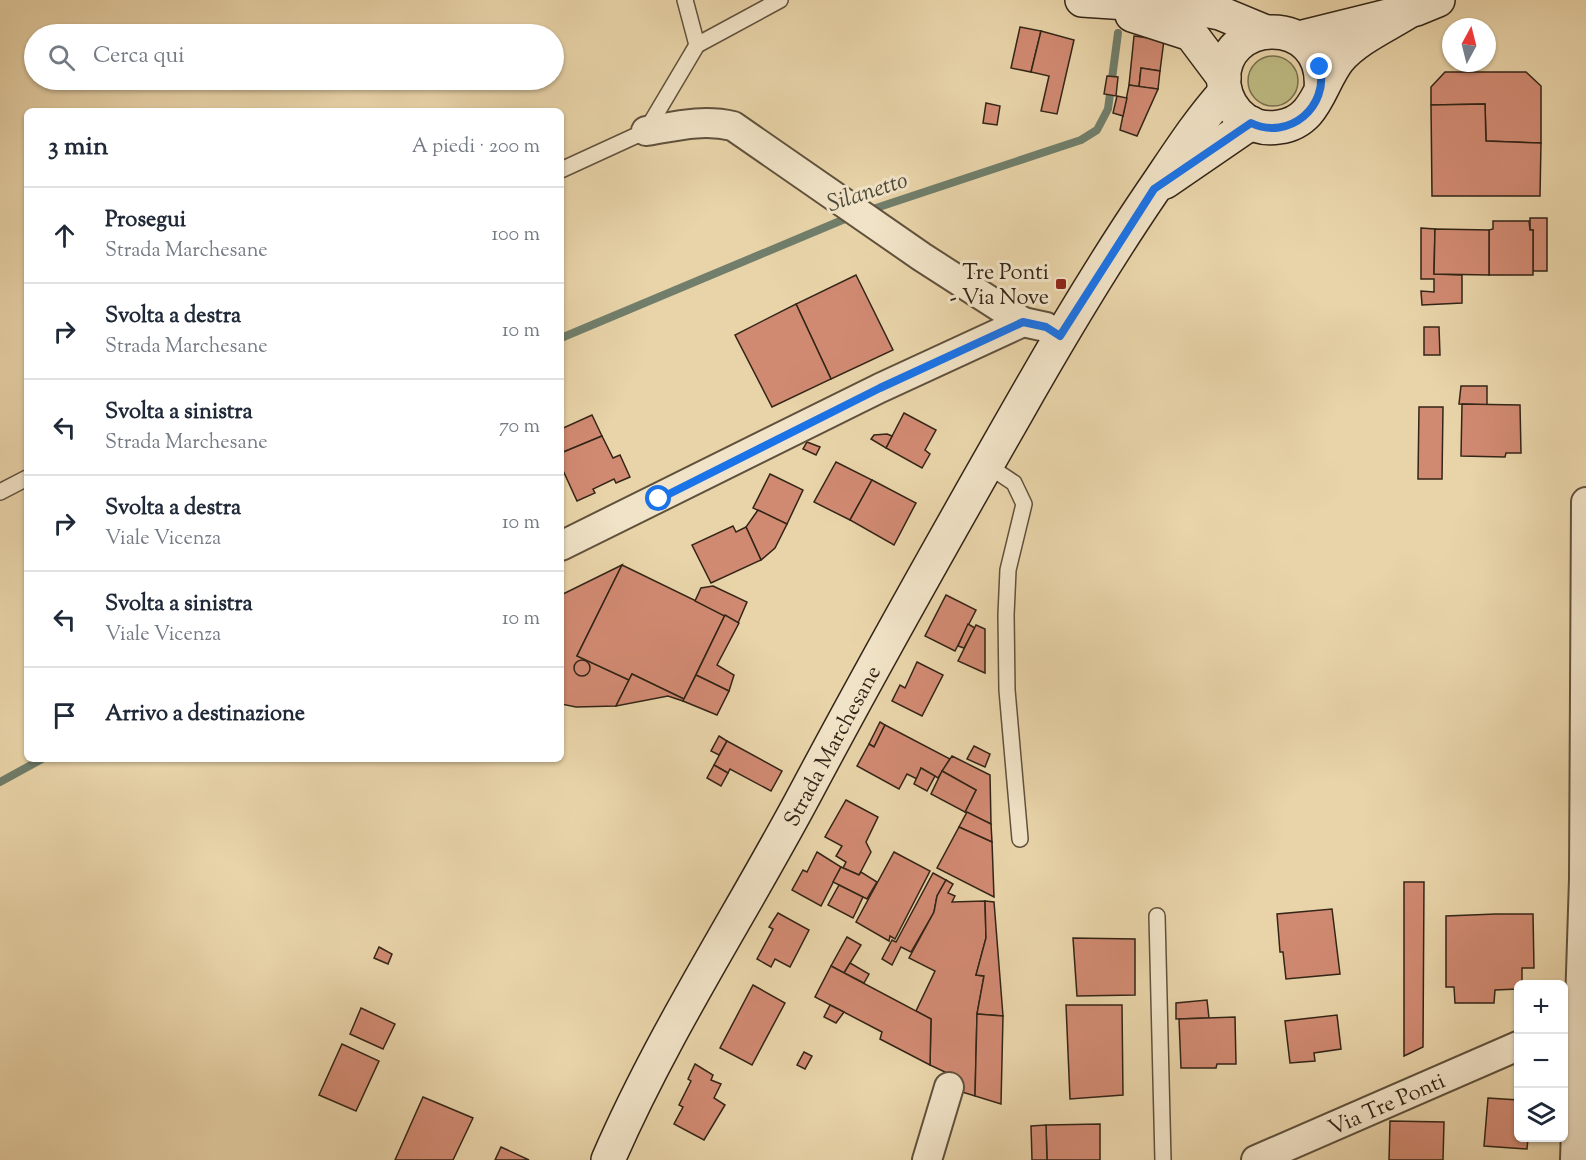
<!DOCTYPE html>
<html lang="it">
<head>
<meta charset="utf-8">
<style>
	:root { --surface:#fff; --page:#f6f6f7; --text:#1f2937; --muted:#747a83; --line:#e0e1e3 }
	body { margin:0; font-family:"Sorts Mill Goudy",serif; background:var(--page); color:var(--text) }
	.controls { position:absolute; right:18px; bottom:18px; display:grid; overflow:hidden; border-radius:9px; box-shadow:0 2px 4px #0004 }
	.controls button { width:54px; height:54px; display:grid; place-items:center; padding:0; border:0; border-bottom:2px solid var(--line); background:var(--surface); color:var(--text); font:30px sans-serif }
	.compass { position:absolute; left:1442px; top:18px; width:54px; height:54px; border-radius:50%; background:var(--surface); box-shadow:0 2px 4px #0004; rotate:7deg }
	.stop { position:absolute; width:18px; height:18px; margin:-14px; border:4px solid #1a73e8; border-radius:50%; background:#fff }
	.stop.end { background:#1a73e8; border-color:#fff; box-shadow:0 2px 6px #0008 }
	.list { margin:0; padding:0; list-style:none }
	h2 { display:flex; justify-content:space-between; align-items:center; height:78px; margin:0; padding:0 24px; font-size:26px }
	h2 small { font-size:20px; font-weight:400; color:var(--muted) }
	.list li { display:grid; grid-template-columns:39px 1fr auto; gap:18px; align-items:center; box-sizing:border-box; height:96px; padding:0 24px; border-top:2px solid var(--line) }
	.list b { display:block; font-size:22px; white-space:nowrap }
	.list p { margin:0; font-size:20px; white-space:nowrap; color:var(--muted) }
	.list em { font-size:20px; font-style:normal; color:var(--muted) }
	.icon { flex:none; width:33px; height:33px; fill:none; stroke:currentColor; stroke-width:2; stroke-linecap:round; stroke-linejoin:round }
	.map { position:relative; flex:none; width:1586px; height:1160px; overflow:hidden }
	.search { position:absolute; background:var(--surface); box-shadow:0 2px 4px #0004; left:24px; top:24px; width:540px; height:66px; display:flex; align-items:center; gap:15px; box-sizing:border-box; padding:0 21px; border-radius:33px; color:var(--muted); font-size:22px }
	.panel { position:absolute; background:var(--surface); box-shadow:0 2px 4px #0004; left:24px; top:108px; width:540px; height:654px; border-radius:9px }
	.map>svg:first-child { display:block }
</style>
</head>
<body>
<div class="map">
<svg width="1586" height="1160" viewBox="0 0 1586 1160">
	<rect width="100%" height="100%" fill="#e9d4a9"/>
	<filter id="stains"><feTurbulence type="fractalNoise" baseFrequency=".00333" numOctaves="4"/><feColorMatrix values="0 0 0 0 .2 0 0 0 0 .09 0 0 0 0 .02 0 0 0 .5 -.17"/></filter>
	<radialGradient id="worn" r=".72"><stop offset=".6" stop-color="#630" stop-opacity="0"/><stop offset="1" stop-color="#630" stop-opacity=".3"/></radialGradient>
	<circle fill="#bebb83" stroke="#78704d" stroke-width="1.5" cx="1273" cy="81" r="25"/>
	<g fill="none" stroke-linecap="round" stroke-linejoin="round">
		<g stroke="#707e6b" stroke-width="8">
			<path d="M867,211L1081,140L1097,130L1108,109L1118,33"/>
			<path d="M561,338L852,216"/>
			<path d="M0,782L42,759"/>
		</g>
	</g>
	<g fill="#d18a72" stroke="#332517" stroke-width="1.5">
		<path d="M1020,27L1041,31L1031,72L1011,68Z"/>
		<path d="M1041,31L1074,40L1057,114L1041,111L1049,76L1031,72Z"/>
		<path d="M1134,36L1164,40L1160,71L1141,68L1139,87L1129,85Z"/>
		<path d="M1141,68L1160,71L1158,89L1139,87Z"/>
		<path d="M1445,72H1526L1541,86V143L1486,141L1485,104L1431,105V87Z"/>
		<path d="M1107,76L1118,77L1116,96L1104,94Z"/>
		<path d="M1129,85L1158,89L1137,136L1120,130Z"/>
		<path d="M1117,96L1127,98L1123,116L1113,113Z"/>
		<path d="M986,103L1000,106L997,125L983,123Z"/>
		<path d="M1485,104L1486,141L1541,143L1540,196H1432L1431,105Z"/>
		<path d="M1530,218H1547V271H1533V230H1530Z"/>
		<path d="M1493,221H1529L1530,230H1533V275H1489V230L1493,229Z"/>
		<path d="M1421,228L1435,229L1434,274L1462,275V303L1422,305L1421,291L1434,292V279H1421Z"/>
		<path d="M1435,229L1489,230V275L1434,274Z"/>
		<path d="M856,275L893,350L831,379L796,304Z"/>
		<path d="M796,304L831,379L772,407L735,335Z"/>
		<path d="M1424,327H1439L1440,355H1424Z"/>
		<path d="M1461,386H1487V405L1459,404Z"/>
		<path d="M1462,404L1520,405L1521,453H1506L1505,457L1461,456Z"/>
		<path d="M1419,407H1443L1442,479H1418Z"/>
		<path d="M904,413L936,430L925,450L930,454L922,468L886,448Z"/>
		<path d="M592,415L602,436L561,453V429Z"/>
		<path d="M887,434L892,436L886,448L871,439L874,435Z"/>
		<path d="M602,436L613,458L620,455L630,477L616,483L614,479L593,489L595,493L577,501L561,466V453Z"/>
		<path d="M807,442L820,447L816,455L803,449Z"/>
		<path d="M836,462L872,480L850,520L814,502Z"/>
		<path d="M770,474L803,490L787,524L753,508Z"/>
		<path d="M872,480L916,503L894,545L850,520Z"/>
		<path d="M758,510L787,524L775,548L761,560L746,527Z"/>
		<path d="M733,526L736,532L746,527L761,560L711,583L692,545Z"/>
		<path d="M622,565L577,656L629,680L616,706L576,707L561,704V595Z"/>
		<path d="M622,565L725,615L684,699L632,674L629,680L577,656Z"/>
		<path d="M713,586L747,602L738,623L695,601L701,588Z"/>
		<path d="M946,595L976,610L955,651L925,636Z"/>
		<path d="M725,615L739,623L717,665L734,675L729,691L696,675Z"/>
		<path d="M968,624L975,628L964,648L958,646Z"/>
		<path d="M976,625L985,629V673L958,661Z"/>
		<circle cx="582" cy="668" r="8"/>
		<path d="M917,662L943,675L922,716L892,701L900,685L905,688Z"/>
		<path d="M632,674L684,699L683,701L668,696L616,706Z"/>
		<path d="M696,675L729,691L717,715L683,701Z"/>
		<path d="M880,722L885,725L874,747L869,744Z"/>
		<path d="M885,725L950,759L938,778L921,768L917,779L907,774L899,789L857,766L869,744L874,747Z"/>
		<path d="M719,736L727,741L719,755L711,751Z"/>
		<path d="M727,741L782,771L771,791L730,769L728,773L714,765Z"/>
		<path d="M974,746L990,754L985,767L967,759Z"/>
		<path d="M952,756L990,775L991,824L965,812L976,790L942,771Z"/>
		<path d="M714,765L728,773L721,786L707,778Z"/>
		<path d="M921,768L935,776L927,791L914,784Z"/>
		<path d="M942,771L976,790L965,812L931,794Z"/>
		<path d="M846,800L878,817L866,842L871,852L859,875L843,868L846,862L836,856L842,846L825,837Z"/>
		<path d="M967,812L991,824L992,842L959,827Z"/>
		<path d="M959,827L992,842L994,897L937,868Z"/>
		<path d="M817,852L841,867L821,906L792,890L803,870L807,872Z"/>
		<path d="M894,852L930,871L895,939L890,936L889,941L856,922Z"/>
		<path d="M841,867L859,875L861,872L877,882L867,899L833,882Z"/>
		<path d="M933,873L946,880L937,896L934,912L911,952L901,947L892,965L882,959L892,940L896,942Z"/>
		<path d="M946,880L953,884L948,893L955,896L952,902L985,901L986,938L976,975L984,976L977,1014L975,1096L959,1091L962,1080L930,1065L931,1019L916,1011L935,971L909,958L934,912L937,896Z"/>
		<path d="M1404,882H1424L1423,1047L1404,1056Z"/>
		<path d="M839,885L863,897L853,918L828,905Z"/>
		<path d="M985,901L994,902L1003,1016L977,1014L984,976L976,975L986,938Z"/>
		<path d="M1332,909L1340,974L1286,979L1283,952H1280L1277,914Z"/>
		<path d="M778,913L809,930L790,967L775,959L771,967L757,959L773,929L769,927Z"/>
		<path d="M1496,914H1533L1534,968H1522V984H1518V989L1495,990L1494,1003H1455L1454,987H1446V916Z"/>
		<path d="M847,937L861,945L844,973L831,966Z"/>
		<path d="M1073,938L1135,939V995L1077,996Z"/>
		<path d="M379,947L392,954L388,964L374,958Z"/>
		<path d="M850,963L869,974L864,983L844,973Z"/>
		<path d="M831,966L931,1019L930,1065L880,1039L882,1032L815,997Z"/>
		<path d="M753,985L785,1003L752,1065L720,1048Z"/>
		<path d="M1207,1000L1209,1018L1176,1019V1003Z"/>
		<path d="M830,1005L844,1012L836,1023L824,1017Z"/>
		<path d="M1066,1005H1122L1123,1095L1070,1099Z"/>
		<path d="M361,1008L395,1024L383,1049L350,1034Z"/>
		<path d="M977,1014L1003,1016L1001,1104L975,1096Z"/>
		<path d="M1337,1015L1341,1049L1314,1053L1315,1061L1290,1063L1285,1021Z"/>
		<path d="M1235,1017L1236,1064H1217L1216,1068H1181L1179,1019Z"/>
		<path d="M342,1044L379,1061L356,1111L319,1095Z"/>
		<path d="M804,1052L812,1056L805,1069L797,1065Z"/>
		<path d="M695,1064L713,1075L711,1080L721,1084L714,1098L725,1105L704,1140L674,1124L683,1107L679,1105L691,1081L688,1079Z"/>
		<path d="M423,1097L473,1118L453,1160H395Z"/>
		<path d="M1488,1098L1518,1100V1138H1528L1527,1149L1484,1146Z"/>
		<path d="M1390,1121L1444,1122L1443,1160H1389Z"/>
		<path d="M1100,1124V1160H1047L1046,1125Z"/>
		<path d="M1046,1125L1047,1160H1032L1031,1126Z"/>
		<path d="M501,1147L529,1160H495Z"/>
	</g>
	<g fill="none" stroke-linecap="round" stroke-linejoin="round">
		<g stroke="#60513c" stroke-width="18">
			<g id="lane">
				<path d="M685,0L697,45"/>
				<path d="M561,170L646,131L697,45L780,0"/>
				<path d="M987,465L1014,483L1024,504L1008,570L1006,615L1007,690L1020,839"/>
				<path d="M0,492L27,478"/>
				<path d="M1157,916L1163,1160"/>
			</g>
		</g>
		<g stroke="#60513c" stroke-width="32">
			<g id="street">
				<path d="M646,131C676,126 703,119 733,126L922,257L1023,322"/>
				<path d="M561,546L880,388L1023,322L1046,327L1060,336"/>
				<path d="M927,1160L949,1087"/>
				<path id="s1" d="M1256,1160L1518,1046"/>
				<path d="M1575,1160L1584,879L1586,502"/>
			</g>
		</g>
		<g stroke="#332517" stroke-width="36">
			<g id="secondary">
				<path d="M1082,0L1188,7L1220,13L1266,32"/>
				<path d="M1132,15L1191,34L1224,78"/>
				<path d="M1299,38L1416,9L1438,0"/>
				<path d="M1321,90C1328,11 1217,16 1224,85C1226,99 1234,112 1245,120C1255,127 1267,129 1279,127C1317,122 1319,84 1339,59C1357,38 1388,25 1411,10"/>
				<path d="M1165,182L1251,123"/>
				<path id="s2" d="M608,1160C663,1033 740,916 805,794C873,666 944,540 1016,414C1059,338 1103,264 1152,192C1176,157 1197,123 1225,92"/>
			</g>
		</g>
		<use href="#lane" stroke="#f1e3c7" stroke-width="15"/>
		<use href="#street" stroke="#f1e3c7" stroke-width="28"/>
		<use href="#secondary" stroke="#f1e3c7" stroke-width="33"/>
	</g>
	<g fill="none" stroke-linecap="round" stroke-linejoin="round">
		<path stroke="#1a73e8" stroke-width="8" d="M659,499L880,388L1023,322L1046,327L1060,336L1154,189L1251,123C1289,141 1329,107 1320,67"/>
	</g>
	<rect fill="#8f2418" stroke="#f1e3c7" stroke-width="2" x="1055" y="278" width="12" height="12" rx="3"/>
	<g text-anchor="middle" stroke-width="6" stroke-linejoin="round" paint-order="stroke">
		<g font-size="22" fill="#332517" stroke="#f1e3c7" text-anchor="end">
			<text x="1049" y="279">Tre Ponti<tspan x="1049" dy="25">- Via Nove</tspan></text>
		</g>
		<g font-size="22" fill="#332517" stroke="#f1e3c7">
			<text dy="8" stroke="none"><textPath href="#s2" startOffset="471">Strada Marchesane</textPath></text>
			<text dy="8" stroke="none"><textPath href="#s1" startOffset="142">Via Tre Ponti</textPath></text>
		</g>
		<g font-size="24" font-style="italic" fill="#4c4a3a" stroke="#f1e3c7">
			<text transform="translate(867 191) rotate(-18)" y="8">Silanetto</text>
		</g>
	</g>
	<rect width="100%" height="100%" filter="url(#stains)"/>
	<rect width="100%" height="100%" fill="url(#worn)"/>
</svg>
<div class="controls">
<button>+</button>
<button>−</button>
<button><svg class="icon" aria-label="layers" viewBox="0 0 24 24"><path d="M12 4l9 5-9 5-9-5zM3 14l9 5 9-5"/></svg></button>
</div>
<svg class="compass" viewBox="-18 -18 36 36"><path d="M0-13l5 13h-10z" fill="#e53935"/><path d="M0 13l5-13h-10z" fill="#747a83"/></svg>
<div class="stop" style="left:659px;top:499px"></div>
<div class="stop end" style="left:1320px;top:67px"></div>
<div class="search"><svg class="icon" aria-label="search" viewBox="0 0 24 24"><circle cx="10" cy="10" r="6"/><path d="M15 15l6 6"/></svg>Cerca qui</div>
<section class="panel">
<h2>3 min<small>A piedi · 200 m</small></h2>
<ul class="list">
<li><svg class="icon" aria-label="ahead" viewBox="0 0 24 24"><path d="M12 20V5M6 11l6-6 6 6"/></svg><div><b>Prosegui</b><p>Strada Marchesane</p></div><em>100 m</em></li>
<li><svg class="icon" aria-label="right" viewBox="0 0 24 24"><path d="M7 20v-9h11M14 6l5 5-5 5"/></svg><div><b>Svolta a destra</b><p>Strada Marchesane</p></div><em>10 m</em></li>
<li><svg class="icon" aria-label="left" viewBox="0 0 24 24"><path d="M17 20v-9H6M10 6l-5 5 5 5"/></svg><div><b>Svolta a sinistra</b><p>Strada Marchesane</p></div><em>70 m</em></li>
<li><svg class="icon" aria-label="right" viewBox="0 0 24 24"><path d="M7 20v-9h11M14 6l5 5-5 5"/></svg><div><b>Svolta a destra</b><p>Viale Vicenza</p></div><em>10 m</em></li>
<li><svg class="icon" aria-label="left" viewBox="0 0 24 24"><path d="M17 20v-9H6M10 6l-5 5 5 5"/></svg><div><b>Svolta a sinistra</b><p>Viale Vicenza</p></div><em>10 m</em></li>
<li><svg class="icon" aria-label="arrive" viewBox="0 0 24 24"><path d="M6 21V4h12l-3 4 3 4H6"/></svg><div><b>Arrivo a destinazione</b></div></li>
</ul>
</section>
</div>
</body>
</html>
